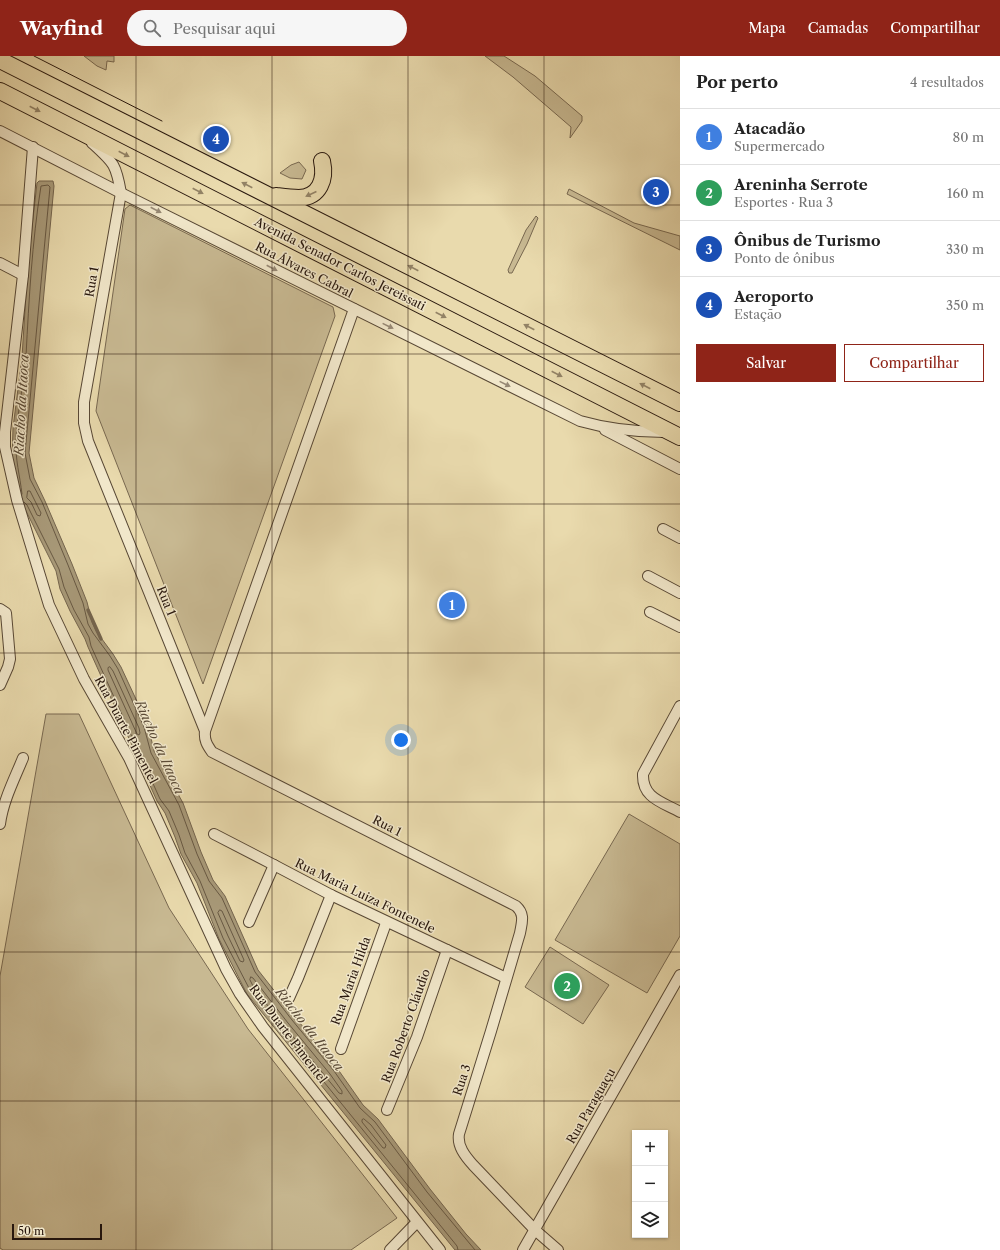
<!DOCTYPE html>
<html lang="pt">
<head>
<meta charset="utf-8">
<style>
	:root { --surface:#fff; --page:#f6f6f6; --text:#222; --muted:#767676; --line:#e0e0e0; --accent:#8f2418 }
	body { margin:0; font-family:"Libre Caslon Text",serif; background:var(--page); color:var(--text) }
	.controls { position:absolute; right:12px; bottom:12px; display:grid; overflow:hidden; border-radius:0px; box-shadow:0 1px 3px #0004 }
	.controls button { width:36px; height:36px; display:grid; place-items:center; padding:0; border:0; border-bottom:1px solid var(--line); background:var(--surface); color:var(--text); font:20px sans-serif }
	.scale { position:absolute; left:12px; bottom:10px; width:90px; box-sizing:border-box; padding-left:4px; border:2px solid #28170d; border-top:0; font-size:11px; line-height:14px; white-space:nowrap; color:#28170d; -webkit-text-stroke:3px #f1e7ca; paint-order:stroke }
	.you { position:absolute; left:401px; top:684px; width:14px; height:14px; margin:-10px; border:3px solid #fff; border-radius:50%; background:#1a73e8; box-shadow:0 0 0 6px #1a73e833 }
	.badge { display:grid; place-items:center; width:26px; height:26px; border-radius:50%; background:var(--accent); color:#fff; font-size:13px; font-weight:700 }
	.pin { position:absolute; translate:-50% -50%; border:2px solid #fff; box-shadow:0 1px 4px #0006 }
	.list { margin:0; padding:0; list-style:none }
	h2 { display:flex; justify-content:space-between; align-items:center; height:52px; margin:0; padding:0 16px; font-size:17px }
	h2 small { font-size:13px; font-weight:400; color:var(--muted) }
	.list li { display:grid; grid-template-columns:26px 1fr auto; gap:12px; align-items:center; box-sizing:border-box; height:56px; padding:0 16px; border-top:1px solid var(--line) }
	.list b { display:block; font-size:15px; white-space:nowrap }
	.list p { margin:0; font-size:13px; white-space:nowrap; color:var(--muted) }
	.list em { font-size:13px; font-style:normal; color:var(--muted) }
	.actions { display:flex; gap:8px; padding:12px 16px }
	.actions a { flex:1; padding:9px 0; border:1px solid var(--accent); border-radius:0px; text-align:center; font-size:14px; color:var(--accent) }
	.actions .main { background:var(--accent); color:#fff }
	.icon { flex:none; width:22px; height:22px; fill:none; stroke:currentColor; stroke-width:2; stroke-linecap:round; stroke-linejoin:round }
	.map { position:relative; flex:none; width:680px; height:1194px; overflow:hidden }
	header { display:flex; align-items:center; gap:24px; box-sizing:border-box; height:56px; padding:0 20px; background:var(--accent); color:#fff }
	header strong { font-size:19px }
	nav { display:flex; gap:22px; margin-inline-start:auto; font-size:14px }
	.search { width:280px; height:36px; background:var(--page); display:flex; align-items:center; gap:10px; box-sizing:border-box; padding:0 14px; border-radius:22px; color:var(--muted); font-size:15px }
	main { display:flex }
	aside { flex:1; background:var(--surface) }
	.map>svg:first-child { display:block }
</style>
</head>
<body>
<header>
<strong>Wayfind</strong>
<div class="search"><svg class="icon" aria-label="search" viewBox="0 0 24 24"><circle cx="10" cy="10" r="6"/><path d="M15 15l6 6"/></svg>Pesquisar aqui</div>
<nav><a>Mapa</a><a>Camadas</a><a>Compartilhar</a></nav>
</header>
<main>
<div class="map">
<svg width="680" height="1194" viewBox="0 0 680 1194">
	<rect width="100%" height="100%" fill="#e9daad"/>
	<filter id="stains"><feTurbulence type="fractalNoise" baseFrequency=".005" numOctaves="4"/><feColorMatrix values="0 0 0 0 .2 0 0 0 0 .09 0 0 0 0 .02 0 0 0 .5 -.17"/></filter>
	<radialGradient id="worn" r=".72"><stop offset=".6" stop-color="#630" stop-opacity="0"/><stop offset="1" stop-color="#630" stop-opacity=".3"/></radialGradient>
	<g fill="#c8b992" stroke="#786850">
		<path d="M84,0H114V6L107,5L106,14L97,10Z"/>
		<path d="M485,0H504L535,20L582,60V65L570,82L571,71L513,21Z"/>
		<path d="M299,106L306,114L302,123L290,122L280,117L291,109Z"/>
		<path d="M569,133L634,167L680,180V194L567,138Z"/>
		<path d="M130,149L333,251L335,260L203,628L96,355L125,153Z"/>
		<path d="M536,160L538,162L527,188L512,217H509L508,214L526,174Z"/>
		<path d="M46,658H79L169,852L248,973L397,1162L351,1194H3L0,1192V920Z"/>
		<path d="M629,758L680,788V880L647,937L555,884Z"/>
		<path d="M550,891L609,929L583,968L525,931Z"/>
	</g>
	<path fill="#a79877" stroke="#74644d" d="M39,125H53L54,130L29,397L34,422L45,445L72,508L87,546L92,566L96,575L113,598L121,611L148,669L154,695L183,747L201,796L213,824L225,840L258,914L295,961L337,1012L363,1049L378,1063L430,1133L466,1178L481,1194H455L247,938L219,883L197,827L181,798L175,781L165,757L157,745L88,591L85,583L70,555L60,533L56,515L24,451L12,405L13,372L22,301L28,207L37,127Z"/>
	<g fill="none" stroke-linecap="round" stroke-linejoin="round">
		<g stroke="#685842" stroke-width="1">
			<path d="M28,435H30L41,457L40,460L37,459L31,446L27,442Z"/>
			<path d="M22,438C20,420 15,403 16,384C17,356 24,328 26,300C29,243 32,186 41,130L48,129L50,131L25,397L30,423L42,446L68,509L83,547L88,568L93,577L110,600L118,613L144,671L151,697L179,749L197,798L209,825L222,842L255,916L292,964L334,1015L360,1052L375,1066L427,1136L475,1194"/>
			<path d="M24,446L27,449L59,513L64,531L74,554L89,581L91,590L160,743L169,755L179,779L185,797L200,825L223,882L251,936L457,1190L458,1194"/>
			<path d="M110,611L113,615L139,672L140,677L139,679L137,678L108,614V612Z"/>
			<path d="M220,854L222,855L244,904L243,906L240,905L228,880L218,857Z"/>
			<path d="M251,921L253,922L288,967L330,1018L342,1035V1038L339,1037L255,934L250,924Z"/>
			<path d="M364,1063L371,1069L386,1089L385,1092H383L362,1066V1064Z"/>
		</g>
		<path stroke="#74644d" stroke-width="3.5" d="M88,554L101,583"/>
		<g stroke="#584835" stroke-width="12">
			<g id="minor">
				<path d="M0,75L121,137L580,365C608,373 635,376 664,376"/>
				<path d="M92,87C114,107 116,108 121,137L84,346V367L88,385L205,675C204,684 207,689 212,696L516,850C525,858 522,866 520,877L491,975L459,1078C457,1090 465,1100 473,1109L535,1174L558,1194"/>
				<path d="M33,91L23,219L5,376V391L17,444L49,549L84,623L129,702L226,913L240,938L263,971L440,1194"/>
				<path d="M0,207L23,219"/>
				<path d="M605,374L680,413"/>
				<path d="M663,473L680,482"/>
				<path d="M648,520L680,537"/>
				<path d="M0,553L6,557L10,603L8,611L0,629"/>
				<path d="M650,556L680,571"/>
				<path d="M680,650L643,718C642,742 662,746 680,756"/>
				<path d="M205,675L354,253"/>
				<path d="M0,768C3,745 14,724 23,702"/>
				<path d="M214,778L274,809L331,839L506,922"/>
				<path d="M249,866L274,809"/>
				<path d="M289,942L298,922L331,839"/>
				<path d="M341,993L386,867"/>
				<path d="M387,1054L417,981L447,894"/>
				<path d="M390,1194L417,1166"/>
				<path d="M523,1194L680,919"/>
			</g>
		</g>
		<g stroke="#28170d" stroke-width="18">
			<g id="primary">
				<path d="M0,4L680,347"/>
				<path d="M0,35L680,381"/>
				<path d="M276,140C284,141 291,142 299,142C320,141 326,123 322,105"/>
			</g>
		</g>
		<use href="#minor" stroke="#f1e7ca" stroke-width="10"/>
		<use href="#primary" stroke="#e9daad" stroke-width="16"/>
		<path stroke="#28170d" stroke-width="1" d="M34,0L162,65"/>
	</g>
	<defs><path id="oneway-solid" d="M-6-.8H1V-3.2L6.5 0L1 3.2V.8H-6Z"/></defs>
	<g fill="#928265">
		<use href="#oneway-solid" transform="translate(35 53) rotate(27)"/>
		<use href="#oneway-solid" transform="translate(124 98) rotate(27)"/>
		<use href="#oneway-solid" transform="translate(247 129) rotate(-153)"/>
		<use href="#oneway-solid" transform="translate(198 135) rotate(27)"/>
		<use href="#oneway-solid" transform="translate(311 138) rotate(155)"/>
		<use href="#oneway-solid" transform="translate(413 212) rotate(-153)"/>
		<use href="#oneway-solid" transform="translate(441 259) rotate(27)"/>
		<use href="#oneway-solid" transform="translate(529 271) rotate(-153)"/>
		<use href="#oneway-solid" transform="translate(557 318) rotate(27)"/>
		<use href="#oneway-solid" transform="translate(645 330) rotate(-153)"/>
	</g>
	<g fill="#978975">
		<use href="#oneway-solid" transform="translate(156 154) rotate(27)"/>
		<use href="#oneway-solid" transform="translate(272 212) rotate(27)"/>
		<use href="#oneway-solid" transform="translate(388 270) rotate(26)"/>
		<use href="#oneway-solid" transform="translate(505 328) rotate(26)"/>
	</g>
	<path fill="none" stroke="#28170d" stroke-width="1" stroke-opacity="0.55" d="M136,0V1194M272,0V1194M408,0V1194M544,0V1194M0,149H680M0,298H680M0,448H680M0,597H680M0,746H680M0,896H680M0,1045H680"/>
	<g text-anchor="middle" stroke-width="3" stroke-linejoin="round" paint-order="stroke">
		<g font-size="12" fill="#28170d" stroke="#f1e7ca">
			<text transform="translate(340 208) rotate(27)" y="4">Avenida Senador Carlos Jereissati</text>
			<text transform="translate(304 214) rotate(27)" y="4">Rua Álvares Cabral</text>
			<text transform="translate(92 226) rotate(-80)" y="4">Rua 1</text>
			<text transform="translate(166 545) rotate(68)" y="4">Rua 1</text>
			<text transform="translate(126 674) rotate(62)" y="4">Rua Duarte Pimentel</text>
			<text transform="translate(387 770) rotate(27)" y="4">Rua 1</text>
			<text transform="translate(365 840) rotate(26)" y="4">Rua Maria Luiza Fontenele</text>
			<text transform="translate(351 925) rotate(-70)" y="4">Rua Maria Hilda</text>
			<text transform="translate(406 970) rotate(-70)" y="4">Rua Roberto Cláudio</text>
			<text transform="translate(288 978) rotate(53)" y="4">Rua Duarte Pimentel</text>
			<text transform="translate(462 1024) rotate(-72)" y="4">Rua 3</text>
			<text transform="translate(591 1050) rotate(-60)" y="4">Rua Paraguaçu</text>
		</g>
		<g font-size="13" font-style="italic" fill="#5b4b37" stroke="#f1e7ca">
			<text transform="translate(21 349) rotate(-87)" y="5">Riacho da Itaoca</text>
			<text transform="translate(160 691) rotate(66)" y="5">Riacho da Itaoca</text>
			<text transform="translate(310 973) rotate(52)" y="5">Riacho da Itaoca</text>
		</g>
	</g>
	<rect width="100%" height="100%" filter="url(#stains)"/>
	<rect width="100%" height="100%" fill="url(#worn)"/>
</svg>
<div class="controls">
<button>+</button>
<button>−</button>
<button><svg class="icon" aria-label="layers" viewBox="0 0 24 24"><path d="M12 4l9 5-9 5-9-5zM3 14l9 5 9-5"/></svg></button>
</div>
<div class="scale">50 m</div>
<div class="you"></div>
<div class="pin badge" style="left:452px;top:549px;background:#3f7fe0">1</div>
<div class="pin badge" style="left:567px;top:930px;background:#2e9e5b">2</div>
<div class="pin badge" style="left:656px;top:136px;background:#1a4fb4">3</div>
<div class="pin badge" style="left:216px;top:83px;background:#1a4fb4">4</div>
</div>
<aside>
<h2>Por perto<small>4 resultados</small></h2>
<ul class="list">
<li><span class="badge" style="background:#3f7fe0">1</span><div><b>Atacadão</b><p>Supermercado</p></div><em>80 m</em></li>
<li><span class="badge" style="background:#2e9e5b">2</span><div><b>Areninha Serrote</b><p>Esportes · Rua 3</p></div><em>160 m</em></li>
<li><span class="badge" style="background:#1a4fb4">3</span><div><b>Ônibus de Turismo</b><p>Ponto de ônibus</p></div><em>330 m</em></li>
<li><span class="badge" style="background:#1a4fb4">4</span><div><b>Aeroporto</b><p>Estação</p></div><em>350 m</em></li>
</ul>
<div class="actions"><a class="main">Salvar</a><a>Compartilhar</a></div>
</aside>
</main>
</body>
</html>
